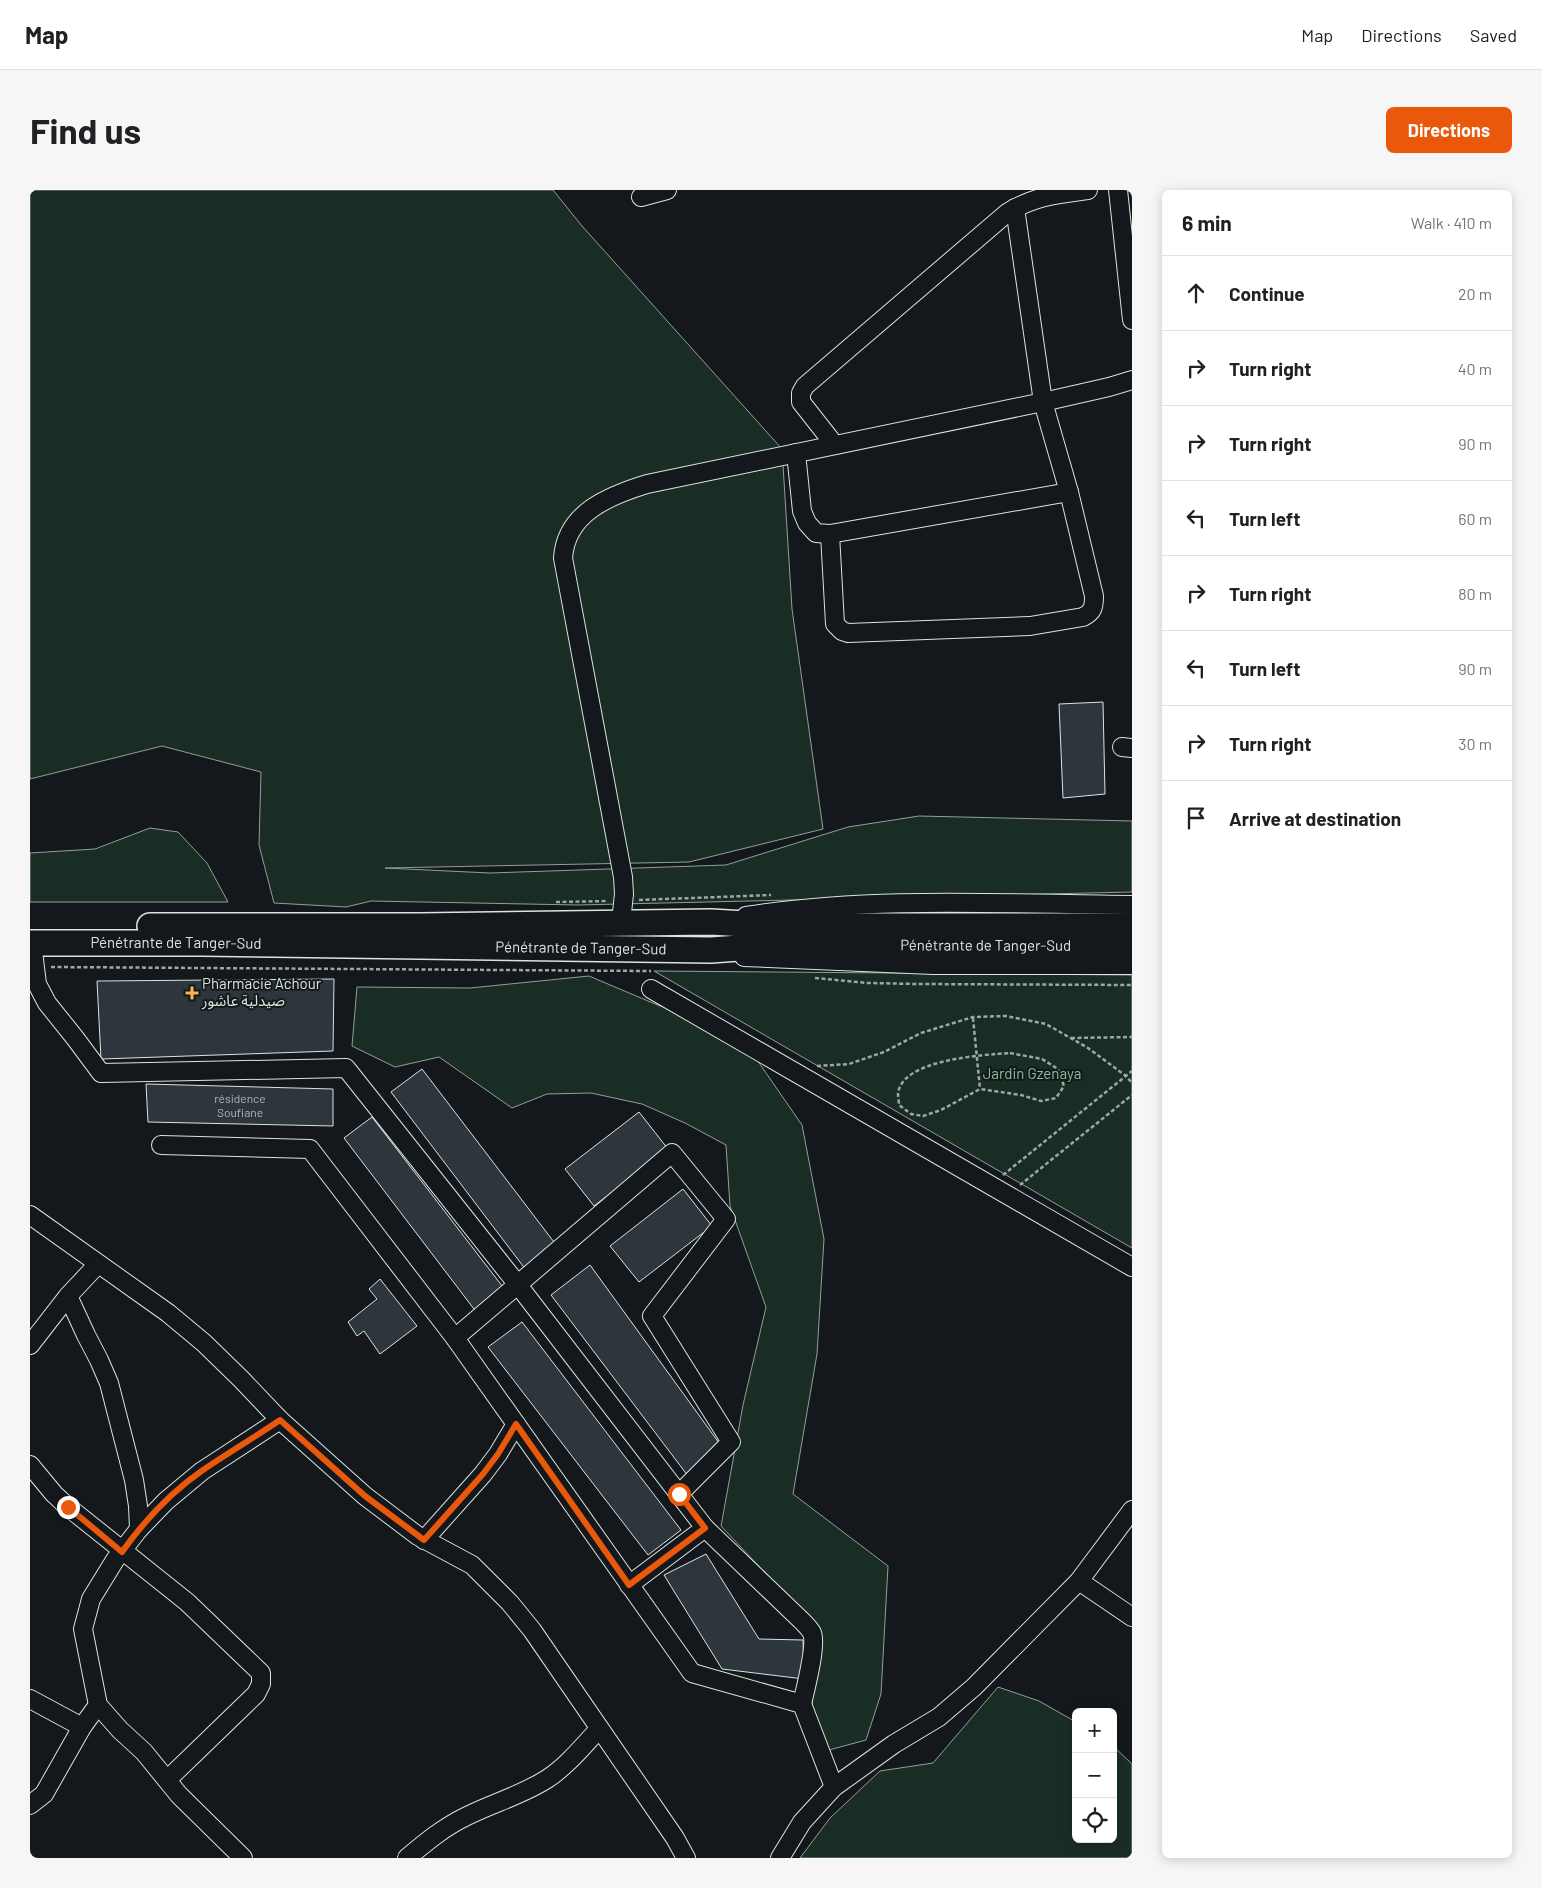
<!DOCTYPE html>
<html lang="en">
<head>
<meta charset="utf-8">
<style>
	:root { --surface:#fff; --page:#f6f6f6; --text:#202124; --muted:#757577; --line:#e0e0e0; --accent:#ea580c }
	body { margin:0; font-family:Barlow,"Noto Sans Arabic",sans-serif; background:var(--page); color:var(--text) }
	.controls { position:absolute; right:15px; bottom:15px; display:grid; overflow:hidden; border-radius:8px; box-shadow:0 2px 12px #0003 }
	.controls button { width:45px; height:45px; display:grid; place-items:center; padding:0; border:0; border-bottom:1px solid var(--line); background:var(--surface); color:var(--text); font:25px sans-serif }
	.stop { position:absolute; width:15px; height:15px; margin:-11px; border:4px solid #ea580c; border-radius:50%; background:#fff }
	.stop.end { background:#ea580c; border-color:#fff; box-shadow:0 1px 5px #0008 }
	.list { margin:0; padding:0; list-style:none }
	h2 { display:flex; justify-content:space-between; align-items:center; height:65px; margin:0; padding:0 20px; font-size:21px }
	h2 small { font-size:16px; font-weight:400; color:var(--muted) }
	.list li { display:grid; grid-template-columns:32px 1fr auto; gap:15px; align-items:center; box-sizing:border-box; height:75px; padding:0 20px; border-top:1px solid var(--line) }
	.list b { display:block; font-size:19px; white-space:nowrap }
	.list em { font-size:16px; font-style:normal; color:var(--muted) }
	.icon { flex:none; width:28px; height:28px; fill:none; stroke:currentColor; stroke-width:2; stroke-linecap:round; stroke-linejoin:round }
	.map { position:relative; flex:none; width:1102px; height:1668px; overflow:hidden; border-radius:8px }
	header { display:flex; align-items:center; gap:30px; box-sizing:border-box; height:70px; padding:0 25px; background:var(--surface); border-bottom:1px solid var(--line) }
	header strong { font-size:24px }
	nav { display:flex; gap:28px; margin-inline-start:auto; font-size:18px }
	.intro { display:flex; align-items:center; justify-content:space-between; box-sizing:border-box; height:120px; padding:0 30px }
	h1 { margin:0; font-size:35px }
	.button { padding:12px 22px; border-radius:8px; background:var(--accent); color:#fff; font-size:18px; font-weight:700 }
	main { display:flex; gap:30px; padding:0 30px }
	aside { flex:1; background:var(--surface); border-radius:8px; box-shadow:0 2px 12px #0003 }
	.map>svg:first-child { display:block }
</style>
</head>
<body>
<header>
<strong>Map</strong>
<nav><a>Map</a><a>Directions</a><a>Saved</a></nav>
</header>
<div class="intro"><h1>Find us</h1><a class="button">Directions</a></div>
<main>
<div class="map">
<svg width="1102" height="1668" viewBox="0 0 1102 1668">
	<rect width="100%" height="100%" fill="#14181c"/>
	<g fill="#1a2d24" stroke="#939e99">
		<path d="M0,0H523L552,36L752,259L762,419L793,639L659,672L355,678L460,683L696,675L818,637L889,626L1102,631V702L548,715L341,711L316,717L244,713L229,655L231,582L132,556L0,589Z"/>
		<path d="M120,638L148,642L177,673L198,712H0V663L65,659Z"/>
		<path d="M624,781L1102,785V1058Z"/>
		<path d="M559,786L630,816L705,838L772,935L794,1049L787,1164L763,1304L858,1376L851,1504L836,1550L788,1563L782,1511L791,1442L691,1336L713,1215L736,1117L700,1016L696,955L655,933L612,914L561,903L517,904L482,918L409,867L365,877L322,856L327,797L440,798Z"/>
		<path d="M968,1497L1009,1511L1046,1532V1649H1083V1556L1102,1574V1668H770L800,1628L850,1581L903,1573Z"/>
	</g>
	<g fill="#2c363c" stroke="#d8e6dc">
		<path d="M1073,512L1075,604L1033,608L1029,514Z"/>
		<path d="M304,789L303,861L71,869L67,791Z"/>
		<path d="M392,879L527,1056L496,1080L361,902Z"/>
		<path d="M116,894L303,899V936L118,932Z"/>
		<path d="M609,922L638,959L564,1016L535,979Z"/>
		<path d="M342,927L476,1101L447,1123L314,948Z"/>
		<path d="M653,999L682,1036L609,1092L580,1056Z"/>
		<path d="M560,1075L692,1257L658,1286L521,1105Z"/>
		<path d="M350,1089L387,1136L350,1164L334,1141L327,1146L318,1132L347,1109L339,1099Z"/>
		<path d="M492,1132L651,1340L618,1365L458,1157Z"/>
		<path d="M676,1364L729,1449L773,1450L774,1489L692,1479L634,1385Z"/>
	</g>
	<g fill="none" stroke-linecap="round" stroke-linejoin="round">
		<g stroke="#d8e6dc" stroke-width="20">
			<g id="minor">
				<path d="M1088,0L1102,130"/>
				<path d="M611,7L637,0"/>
				<path d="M804,254L771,212V203L775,196L977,23C1004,6 1027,4 1058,0"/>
				<path d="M766,263L772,321L777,333L786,343L800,344L1039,302"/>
				<path d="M800,344L805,434L812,441L818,443L1000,436L1053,427C1063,422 1064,417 1064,406L1039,302L1013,212L985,18"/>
				<path d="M1092,557L1102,558"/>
				<path d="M716,726C842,706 975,714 1102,715"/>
				<path d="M591,732L594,704L593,687L533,368C536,323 578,306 617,294L1013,212L1079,197L1102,190"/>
				<path d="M2,753L7,794L17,813L45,848L71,883L316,878L488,1095L675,1338L599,1395"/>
				<path d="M714,767L903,775H1102"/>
				<path d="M621,799L1102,1077"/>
				<path d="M131,955L280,959L425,1148L662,1483L772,1514L804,1597"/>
				<path d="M0,1025L138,1123L174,1153L211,1189L250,1230L335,1306L388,1346L442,1375L480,1413L502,1440L645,1648L656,1668"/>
				<path d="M38,1106L56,1145L69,1170L79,1193L104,1290L108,1316L109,1339L85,1370L61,1409L53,1439L68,1515L90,1540L114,1562L149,1605L213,1668"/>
				<path d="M425,1148L642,963L696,1029L622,1126L701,1252L649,1304"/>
				<path d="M0,1155L38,1106L68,1074"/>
				<path d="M0,1275L24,1304L38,1317L157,1412L231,1483V1494L226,1504L137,1590"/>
				<path d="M675,1338L772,1431C775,1434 780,1439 782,1443C787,1456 775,1500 772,1514"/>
				<path d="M109,1339L136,1311L172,1281L250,1230"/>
				<path d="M394,1350L453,1284L468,1264L486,1234"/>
				<path d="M1049,1391L1102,1427"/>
				<path d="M0,1509L52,1537"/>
				<path d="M0,1615L14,1604L52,1537L68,1515"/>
				<path d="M377,1668C396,1652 414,1637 437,1626C463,1613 492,1605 517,1589C537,1576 553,1556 569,1539"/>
				<path d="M750,1668L772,1632L804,1597L864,1554L909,1527L944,1497L1049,1391L1102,1320"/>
			</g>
		</g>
		<g stroke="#d8e6dc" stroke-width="28">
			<g id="highway">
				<path d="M120,736H390L681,732L749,736H1102"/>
				<path id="s1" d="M0,753H172L681,760L751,755L1102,756"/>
			</g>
		</g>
		<g stroke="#9da8a2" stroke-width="2.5" stroke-dasharray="4 2.5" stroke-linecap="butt">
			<path d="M609,710L741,705"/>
			<path d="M526,712L578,711"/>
			<path d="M21,777L621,781"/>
			<path d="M785,788L838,793L887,794L1102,795"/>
			<path d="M943,828L950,899"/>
			<path d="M1041,848L1102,847"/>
			<path d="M980,863L1012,869L1028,879L1034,896L1026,908L1011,911L991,905L950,899L911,920L893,926L881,924L869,915C869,912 868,907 868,903C873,869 953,865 980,863Z"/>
			<path d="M787,876L819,874L854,862L891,843L943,827L976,826L1016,834L1058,858L1096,886L1102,893"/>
			<path d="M973,985L1102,881"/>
			<path d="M990,995L1102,905"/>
		</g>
		<use href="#minor" stroke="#14181c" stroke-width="18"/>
		<use href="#highway" stroke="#14181c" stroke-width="25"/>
	</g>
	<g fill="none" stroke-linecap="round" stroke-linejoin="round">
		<path stroke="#ea580c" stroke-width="6" d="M38,1317L92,1362C114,1331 141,1302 173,1280C198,1263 225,1247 250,1230L335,1306L394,1350L453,1284L468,1264L486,1234L599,1395L675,1338L649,1304"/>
	</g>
	<path fill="#ffb74d" stroke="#14181c" stroke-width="2" d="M159.5 795.5h5v5h5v5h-5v5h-5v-5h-5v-5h5z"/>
	<g text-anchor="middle" stroke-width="4" stroke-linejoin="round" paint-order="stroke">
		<g font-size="12" fill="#adbab4">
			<text x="210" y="913">résidence<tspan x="210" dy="14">Soufiane</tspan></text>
		</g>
		<g font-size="15" fill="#d8e6dc" stroke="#14181c">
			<text dy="5" stroke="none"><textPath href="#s1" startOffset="146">Pénétrante de Tanger-Sud</textPath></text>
			<text dy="5" stroke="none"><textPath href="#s1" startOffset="956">Pénétrante de Tanger-Sud</textPath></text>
			<text dy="5" stroke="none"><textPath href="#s1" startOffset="551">Pénétrante de Tanger-Sud</textPath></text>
		</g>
		<g font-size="15" fill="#d8e6dc" stroke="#14181c" text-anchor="start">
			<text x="172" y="799">Pharmacie Achour<tspan x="172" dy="17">صيدلية عاشور</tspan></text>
		</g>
		<g font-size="15" fill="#8ac095" stroke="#14181c">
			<text x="1002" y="889">Jardin Gzenaya</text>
		</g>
	</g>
</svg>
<div class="controls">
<button>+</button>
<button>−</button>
<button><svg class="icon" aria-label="locate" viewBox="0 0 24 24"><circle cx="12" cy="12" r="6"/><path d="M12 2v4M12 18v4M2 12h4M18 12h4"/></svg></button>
</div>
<div class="stop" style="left:649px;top:1304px"></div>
<div class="stop end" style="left:38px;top:1317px"></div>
</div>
<aside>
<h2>6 min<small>Walk · 410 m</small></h2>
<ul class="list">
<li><svg class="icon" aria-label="ahead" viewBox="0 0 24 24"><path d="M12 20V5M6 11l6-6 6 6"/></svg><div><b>Continue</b></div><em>20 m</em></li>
<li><svg class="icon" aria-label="right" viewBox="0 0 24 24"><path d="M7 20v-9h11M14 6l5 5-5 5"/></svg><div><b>Turn right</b></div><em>40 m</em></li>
<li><svg class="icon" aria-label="right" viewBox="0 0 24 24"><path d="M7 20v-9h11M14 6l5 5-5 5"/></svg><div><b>Turn right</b></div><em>90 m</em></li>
<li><svg class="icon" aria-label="left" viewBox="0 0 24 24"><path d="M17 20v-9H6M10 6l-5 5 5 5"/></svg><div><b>Turn left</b></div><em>60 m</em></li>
<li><svg class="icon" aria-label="right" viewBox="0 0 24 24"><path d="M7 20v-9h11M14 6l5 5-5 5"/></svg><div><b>Turn right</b></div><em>80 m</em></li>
<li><svg class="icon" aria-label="left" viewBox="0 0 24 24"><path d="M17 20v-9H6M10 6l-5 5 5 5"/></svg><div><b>Turn left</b></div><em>90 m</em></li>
<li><svg class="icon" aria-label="right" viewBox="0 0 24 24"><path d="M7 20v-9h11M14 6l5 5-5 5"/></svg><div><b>Turn right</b></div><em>30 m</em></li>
<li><svg class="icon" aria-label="arrive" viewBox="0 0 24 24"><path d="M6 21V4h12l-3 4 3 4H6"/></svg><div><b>Arrive at destination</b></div></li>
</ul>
</aside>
</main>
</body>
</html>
